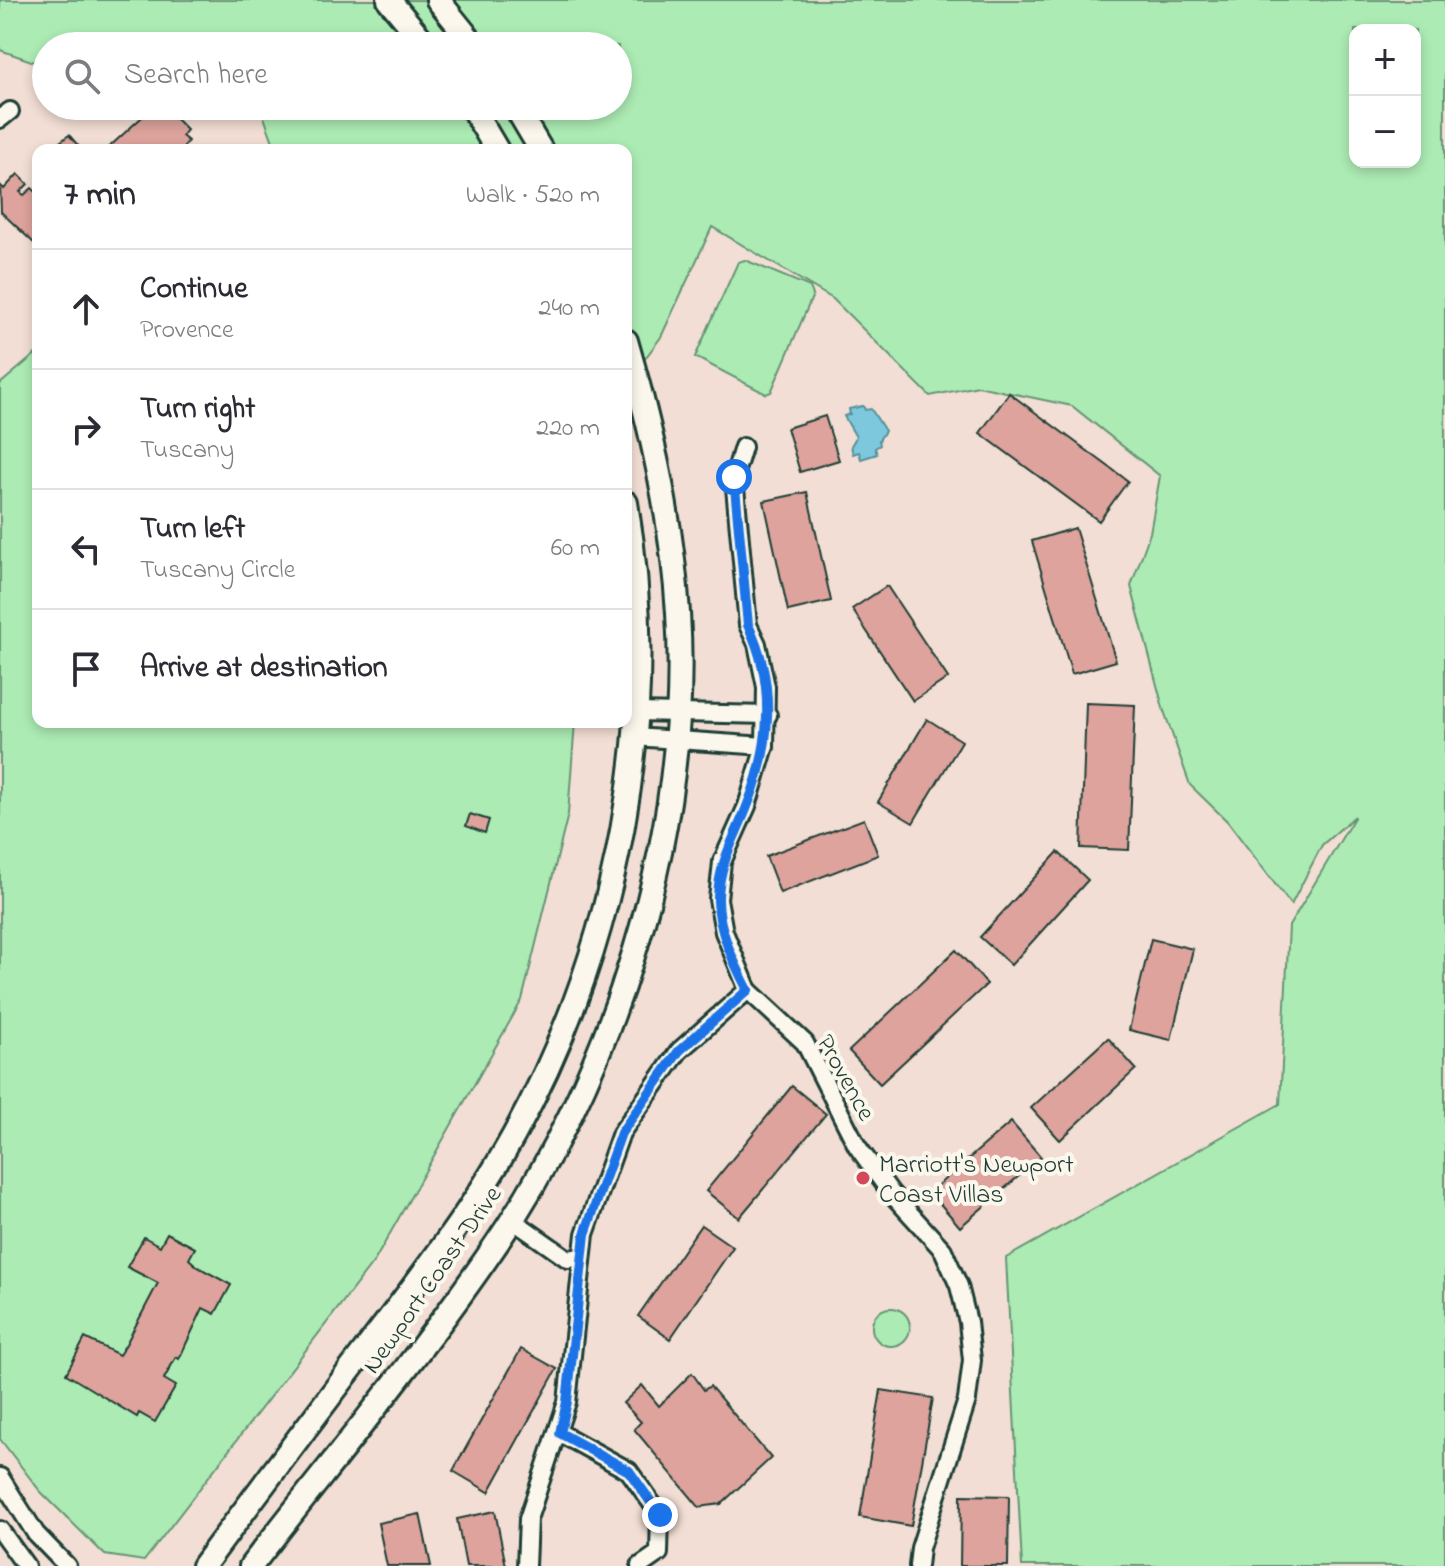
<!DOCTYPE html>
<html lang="en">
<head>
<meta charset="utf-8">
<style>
	:root { --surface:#fff; --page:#f2f2f3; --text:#2b2b33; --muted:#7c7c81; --line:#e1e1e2 }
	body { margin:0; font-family:"Indie Flower",sans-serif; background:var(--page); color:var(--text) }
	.controls { position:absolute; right:24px; top:24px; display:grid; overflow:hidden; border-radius:16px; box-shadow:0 4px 12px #0003 }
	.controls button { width:72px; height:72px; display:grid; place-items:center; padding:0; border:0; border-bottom:2px solid var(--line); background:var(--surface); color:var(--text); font:40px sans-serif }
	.stop { position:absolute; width:24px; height:24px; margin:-18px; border:6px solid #1a73e8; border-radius:50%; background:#fff }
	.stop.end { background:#1a73e8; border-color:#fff; box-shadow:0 2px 8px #0008 }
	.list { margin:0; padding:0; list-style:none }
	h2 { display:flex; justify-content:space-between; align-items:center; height:104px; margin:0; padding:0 32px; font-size:34px }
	h2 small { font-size:26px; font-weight:400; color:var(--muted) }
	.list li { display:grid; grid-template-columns:52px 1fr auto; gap:24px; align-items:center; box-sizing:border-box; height:120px; padding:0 32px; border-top:2px solid var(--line) }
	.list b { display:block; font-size:30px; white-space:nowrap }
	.list p { margin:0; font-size:26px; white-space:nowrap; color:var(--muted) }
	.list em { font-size:26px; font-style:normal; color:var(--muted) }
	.icon { flex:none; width:44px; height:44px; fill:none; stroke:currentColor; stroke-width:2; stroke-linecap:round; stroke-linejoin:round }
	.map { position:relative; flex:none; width:1445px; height:1566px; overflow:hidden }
	.search { position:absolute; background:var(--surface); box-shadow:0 4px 12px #0003; left:32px; top:32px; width:600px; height:88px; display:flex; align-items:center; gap:20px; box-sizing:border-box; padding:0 28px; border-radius:44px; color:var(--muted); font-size:30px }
	.panel { position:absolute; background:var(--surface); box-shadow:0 4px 12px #0003; left:32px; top:144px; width:600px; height:584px; border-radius:16px }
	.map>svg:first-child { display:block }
</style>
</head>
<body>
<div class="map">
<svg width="1445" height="1566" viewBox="0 0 1445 1566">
	<rect width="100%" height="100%" fill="#f2ded4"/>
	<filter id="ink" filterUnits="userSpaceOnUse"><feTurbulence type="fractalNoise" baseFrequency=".0125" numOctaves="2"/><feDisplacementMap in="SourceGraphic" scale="16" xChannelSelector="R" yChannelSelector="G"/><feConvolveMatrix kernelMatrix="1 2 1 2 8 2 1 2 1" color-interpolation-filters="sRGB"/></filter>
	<g filter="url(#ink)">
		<g fill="#acebb3" stroke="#669474" stroke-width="2" fill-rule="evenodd">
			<path d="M0,0H1445V1566H1022L1006,1258L1280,1104L1289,926L1355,816L1322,845L1291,905L1227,821L1190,785L1163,708L1131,586L1150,533L1160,476L1072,406L978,386L930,396L833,299L712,227L661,337L626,384V150H276L260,106H618V46H196L181,39L142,46H46V63L40,64L0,50ZM1355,30H1415V162H1355Z"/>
			<path d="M745,260L810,287L813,295L771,392L766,394L695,357L738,262Z"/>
			<path d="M38,352V722H575L568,814L522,1000L375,1260L144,1561L105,1555L40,1491L0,1439V384Z"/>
			<circle cx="891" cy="1327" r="19"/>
		</g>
		<path fill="#7dc8dd" stroke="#579099" stroke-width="2" d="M863,406L865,410L871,409L885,431L879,440L880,445L875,448L877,454L861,459L859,452L853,454L851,446L856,437L844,416L850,414L849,409Z"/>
		<g fill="#dda39c" stroke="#1f3d34" stroke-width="2">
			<path d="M154,106L167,116L170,113L187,130L182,136L188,141L182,149H107Z"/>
			<path d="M69,135L82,150H52L56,145Z"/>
			<path d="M18,174L28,184L20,192L24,195L32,188L38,194L37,246L1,212L0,185L4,189Z"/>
			<path d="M1009,393L1128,481L1099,521L980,433Z"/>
			<path d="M825,416L839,460L800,472L787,428Z"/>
			<path d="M807,492L831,601L788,611L764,501Z"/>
			<path d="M1075,528L1116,661L1072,674L1032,541Z"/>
			<path d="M887,586L948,678L913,701L852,609Z"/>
			<path d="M1086,703L1135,705L1129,850L1081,848Z"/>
			<path d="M927,719L962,741L913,823L878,802Z"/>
			<path d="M470,814L489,820L485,833L466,826Z"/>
			<path d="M864,819L878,855L780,893L766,856Z"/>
			<path d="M1058,852L1088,880L1011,965L980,937Z"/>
			<path d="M1151,939L1193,949L1171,1040L1129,1030Z"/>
			<path d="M956,950L987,984L880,1084L849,1051Z"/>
			<path d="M1108,1038L1136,1069L1060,1140L1031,1108Z"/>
			<path d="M792,1086L826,1114L739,1218L706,1191Z"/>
			<path d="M1011,1122L1041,1157L960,1227L930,1192Z"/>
			<path d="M701,1225L733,1247L670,1339L638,1316Z"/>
			<path d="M167,1233L195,1248L189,1259L198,1267L231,1285L215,1314L203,1308L179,1359L176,1357L164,1379L176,1386L155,1422L139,1413L137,1417L66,1374L85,1338L119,1355L126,1344L158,1283L127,1267L144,1237L160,1246Z"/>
			<path d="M521,1349L557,1369L489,1492L453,1471Z"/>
			<path d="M692,1373L704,1390L710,1386L771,1458L721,1504L699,1507L634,1429L641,1422L623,1403L642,1385L659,1406Z"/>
			<path d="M881,1390L933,1398L911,1526L860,1517Z"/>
			<path d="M961,1495L1009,1496L1008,1566H960Z"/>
			<path d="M495,1511L506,1566H466L457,1519Z"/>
			<path d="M420,1514L431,1566H387L378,1523Z"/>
		</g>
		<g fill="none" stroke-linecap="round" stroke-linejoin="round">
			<g stroke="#1f3d34" stroke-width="22">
				<g id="minor">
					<path d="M0,119L10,111"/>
					<path d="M743,447L734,477L748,625L757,644L766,687L765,746L747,806L722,862L718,899L724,932L748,990L805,1043L857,1146L891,1193L943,1250L959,1286L968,1322L972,1360L967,1400L920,1548L918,1566"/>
					<path d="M637,712L768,715"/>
					<path d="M634,737L765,746"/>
					<path d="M511,1219L568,1259L582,1257"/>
					<path d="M560,1433L629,1471L660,1515L659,1553L640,1566"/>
					<path d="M0,1477L36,1534L67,1566"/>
					<path d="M0,1530L26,1566"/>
					<path d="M526,1566L528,1519L567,1402L585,1234L621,1133L679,1051L748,990"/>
				</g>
			</g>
			<g stroke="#1f3d34" stroke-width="28">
				<g id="major">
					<path d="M389,0L427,46"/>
					<path d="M438,0L475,46"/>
					<path d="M471,106L497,150"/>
					<path d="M515,106L541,150"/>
					<path d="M203,1566C256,1495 309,1423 363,1353C417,1282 471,1213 514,1135C618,945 662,717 626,503"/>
					<path d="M251,1566C330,1464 413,1364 486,1259C612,1080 692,833 678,613C672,520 652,431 626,341"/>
				</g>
			</g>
			<use href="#minor" stroke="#fbf7ec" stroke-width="16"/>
			<use href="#major" stroke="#fbf7ec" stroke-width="22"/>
		</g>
	</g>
	<g fill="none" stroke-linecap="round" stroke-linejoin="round" filter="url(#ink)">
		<path stroke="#1a73e8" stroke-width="10" d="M660,1515L629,1471L560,1433L567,1402L585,1234L621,1133L679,1051L748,990C734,963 717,928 718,897C719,862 736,836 748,804C771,746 776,682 748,625L734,477"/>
	</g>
	<circle fill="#d1495b" stroke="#fbf7ec" stroke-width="3" cx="863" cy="1178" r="8"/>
	<g text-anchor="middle" stroke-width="8" stroke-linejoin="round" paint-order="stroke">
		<g font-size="26" fill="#1f3d34" stroke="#fbf7ec">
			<text transform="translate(847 1077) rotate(61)" y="9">Provence</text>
			<text transform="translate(431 1279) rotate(-55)" y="9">Newport Coast Drive</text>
		</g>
		<g font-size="26" fill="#1f3d34" stroke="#fbf7ec" text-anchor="start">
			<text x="879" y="1172">Marriott's Newport<tspan x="879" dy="30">Coast Villas</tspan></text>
		</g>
	</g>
</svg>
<div class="controls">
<button>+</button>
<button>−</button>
</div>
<div class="stop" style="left:734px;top:477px"></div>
<div class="stop end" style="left:660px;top:1515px"></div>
<div class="search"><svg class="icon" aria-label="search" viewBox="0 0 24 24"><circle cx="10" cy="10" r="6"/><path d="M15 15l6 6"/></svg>Search here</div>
<section class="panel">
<h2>7 min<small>Walk · 520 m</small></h2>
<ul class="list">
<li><svg class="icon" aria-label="ahead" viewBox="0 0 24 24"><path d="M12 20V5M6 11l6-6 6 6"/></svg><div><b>Continue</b><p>Provence</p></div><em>240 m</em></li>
<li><svg class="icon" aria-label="right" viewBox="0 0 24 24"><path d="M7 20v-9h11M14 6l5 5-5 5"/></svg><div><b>Turn right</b><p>Tuscany</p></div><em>220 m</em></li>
<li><svg class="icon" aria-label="left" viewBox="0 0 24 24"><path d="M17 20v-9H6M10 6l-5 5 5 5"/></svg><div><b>Turn left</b><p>Tuscany Circle</p></div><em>60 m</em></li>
<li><svg class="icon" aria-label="arrive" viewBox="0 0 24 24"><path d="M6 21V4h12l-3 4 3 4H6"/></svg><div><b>Arrive at destination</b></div></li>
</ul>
</section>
</div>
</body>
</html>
